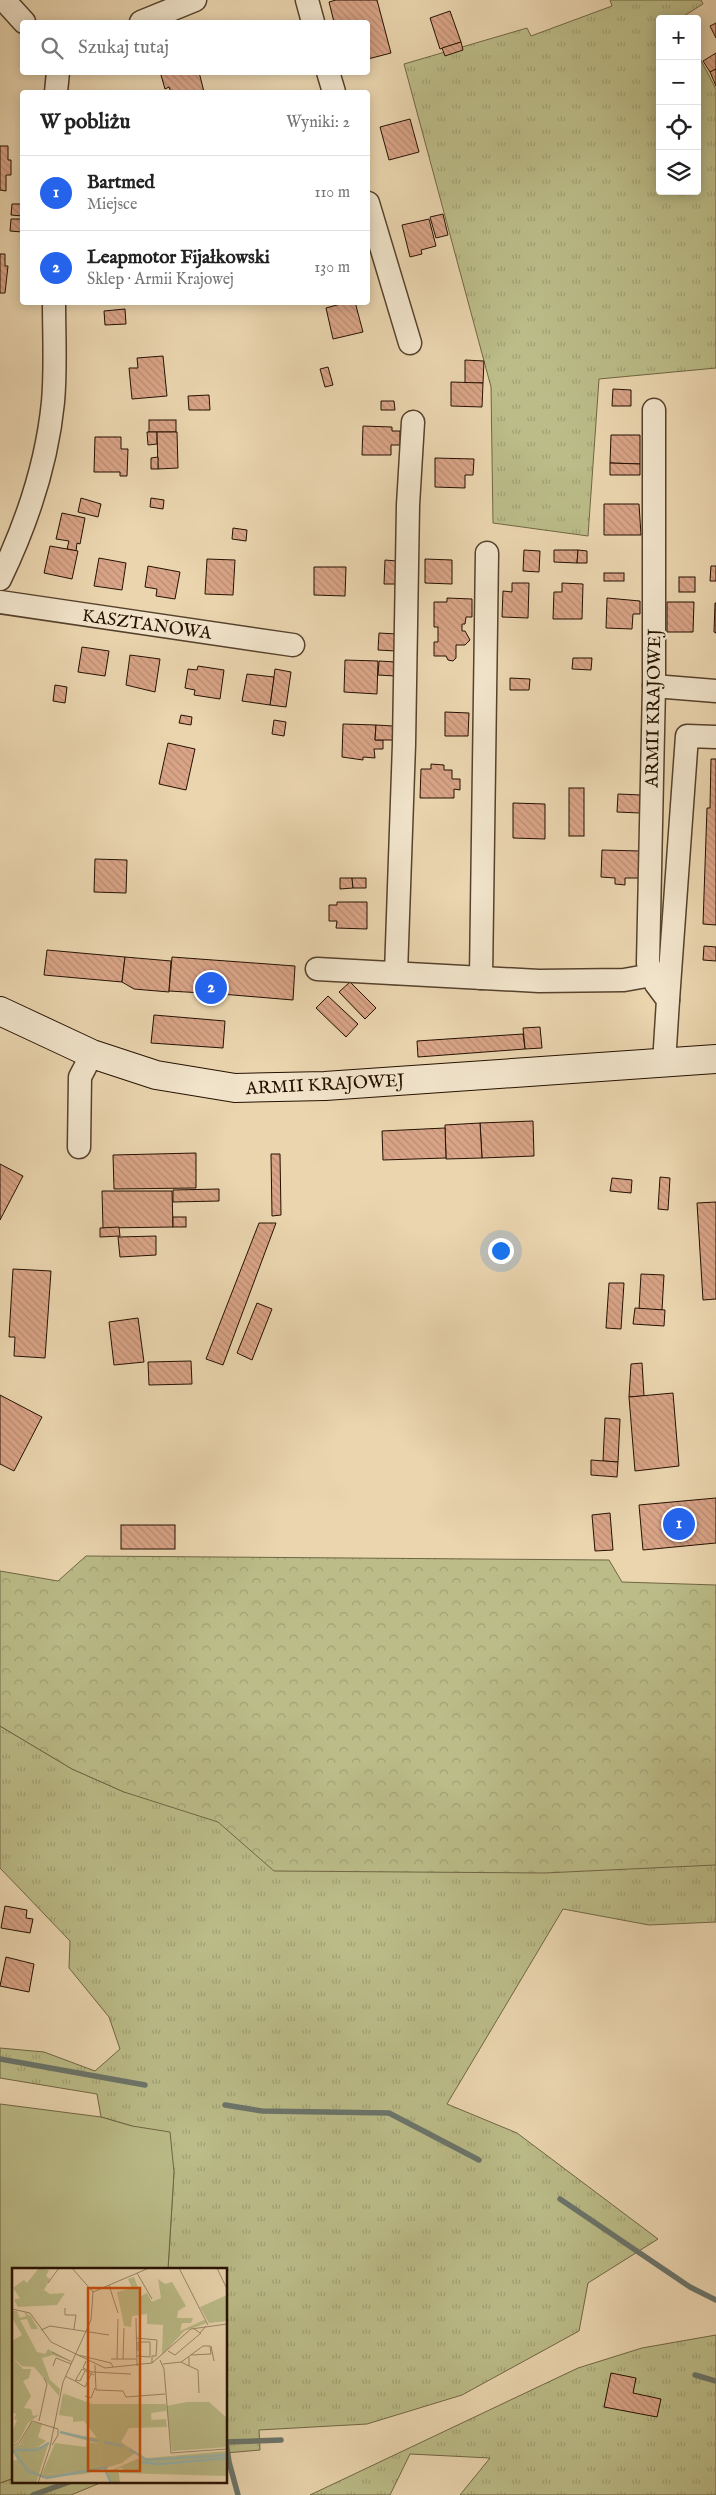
<!DOCTYPE html>
<html lang="pl">
<head>
<meta charset="utf-8">
<style>
	:root { --surface:#fff; --page:#f2f2f2; --text:#222; --muted:#767676; --line:#e0e0e0; --accent:#2563eb }
	body { margin:0; font-family:"IM FELL English",serif; background:var(--page); color:var(--text) }
	.controls { position:absolute; right:15px; top:15px; display:grid; overflow:hidden; border-radius:5px; box-shadow:0 2px 12px #0003 }
	.controls button { width:45px; height:45px; display:grid; place-items:center; padding:0; border:0; border-bottom:1px solid var(--line); background:var(--surface); color:var(--text); font:25px sans-serif }
	.you { position:absolute; left:500px; top:1250px; width:18px; height:18px; margin:-12px; border:4px solid #fff; border-radius:50%; background:#1a73e8; box-shadow:0 0 0 8px #1a73e833 }
	.badge { display:grid; place-items:center; width:32px; height:32px; border-radius:50%; background:var(--accent); color:#fff; font-size:16px; font-weight:700 }
	.pin { position:absolute; translate:-50% -50%; border:2px solid #fff; box-shadow:0 1px 5px #0006 }
	.list { margin:0; padding:0; list-style:none }
	h2 { display:flex; justify-content:space-between; align-items:center; height:65px; margin:0; padding:0 20px; font-size:21px }
	h2 small { font-size:16px; font-weight:400; color:var(--muted) }
	.list li { display:grid; grid-template-columns:32px 1fr auto; gap:15px; align-items:center; box-sizing:border-box; height:75px; padding:0 20px; border-top:1px solid var(--line) }
	.list b { display:block; font-size:19px; white-space:nowrap }
	.list p { margin:0; font-size:16px; white-space:nowrap; color:var(--muted) }
	.list em { font-size:16px; font-style:normal; color:var(--muted) }
	.icon { flex:none; width:28px; height:28px; fill:none; stroke:currentColor; stroke-width:2; stroke-linecap:round; stroke-linejoin:round }
	.map { position:relative; flex:none; width:716px; height:2495px; overflow:hidden }
	.search { position:absolute; background:var(--surface); box-shadow:0 2px 12px #0003; left:20px; top:20px; width:350px; height:55px; display:flex; align-items:center; gap:12px; box-sizing:border-box; padding:0 18px; border-radius:5px; color:var(--muted); font-size:19px }
	.panel { position:absolute; background:var(--surface); box-shadow:0 2px 12px #0003; left:20px; top:90px; width:350px; height:215px; border-radius:5px }
	.map>svg:first-child { display:block }
</style>
</head>
<body>
<div class="map">
<svg width="716" height="2495" viewBox="0 0 716 2495">
	<defs>
		<pattern id="grass-tufts" width="24" height="20" patternUnits="userSpaceOnUse" patternTransform="scale(1.25)"><rect width="24" height="20" fill="#bbbc88"/><path d="M3 7l-1-3M5 7V3M7 7l1-3M15 17l-1-3M17 17v-4M19 17l1-3" fill="none" stroke="#a1a174"/></pattern>
		<pattern id="forest-crowns" width="20" height="18" patternUnits="userSpaceOnUse" patternTransform="scale(1.25)"><rect width="20" height="18" fill="#bbbc88"/><path d="M2 6a3 3 0 1 1 6 0M12 15a3 3 0 1 1 6 0" fill="none" stroke="#a1a174"/></pattern>
		<pattern id="building-back-hatch" width="6" height="6" patternUnits="userSpaceOnUse" patternTransform="scale(1.25)"><rect width="6" height="6" fill="#d9a487"/><path d="M-1 5l2 2M0 0l6 6M5-1l2 2" fill="none" stroke="#ba8c73"/></pattern>
	</defs>
	<rect width="100%" height="100%" fill="#ead5af"/>
	<filter id="stains"><feTurbulence type="fractalNoise" baseFrequency=".004" numOctaves="4"/><feColorMatrix values="0 0 0 0 .2 0 0 0 0 .09 0 0 0 0 .02 0 0 0 .5 -.17"/></filter>
	<radialGradient id="worn" r=".72"><stop offset=".6" stop-color="#630" stop-opacity="0"/><stop offset="1" stop-color="#630" stop-opacity=".3"/></radialGradient>
	<g fill="url(#grass-tufts)" stroke="#706644">
		<path d="M610,0H701L703,4L679,19H660V191H697V53L716,89V368L599,379L588,536L493,523L491,387L404,64L527,28L531,36L612,6Z"/>
		<path d="M0,1726L72,1769L124,1792L716,1859V1922L649,1925L563,1909L447,2104L517,2133L658,2239L588,2283L579,2331L462,2395L367,2424L259,2430L260,2450L226,2453V2269H168L174,2172L132,2126L101,2117L97,2094L0,2078V2048L44,2052L95,2071L120,2049L109,2017L69,1968L70,1941L0,1868Z"/>
		<path d="M716,2335V2495H460L490,2458L410,2454L390,2495H310L578,2368L642,2348Z"/>
		<path d="M14,2478V2481H105L71,2495H0V2483Z"/>
	</g>
	<path fill="url(#forest-crowns)" stroke="#706644" d="M86,1556L609,1560L622,1582L716,1585V1865L544,1873L274,1871L218,1822L124,1792L72,1769L0,1726V1571L58,1581Z"/>
	<path fill="#bbbc88" stroke="#706644" d="M0,2104L101,2117L132,2126L170,2132L174,2172L168,2269H14V2478L0,2483Z"/>
	<g fill="none" stroke-linecap="round" stroke-linejoin="round">
		<g stroke="#6b756b" stroke-width="5.5">
			<path d="M0,2059L145,2085"/>
			<path d="M225,2105L262,2111L389,2113L479,2160"/>
			<path d="M560,2199L690,2287L716,2300"/>
			<path d="M695,2375L716,2381"/>
			<path d="M226,2442L281,2440"/>
			<path d="M226,2442L229,2462L238,2495"/>
			<path d="M33,2495L72,2481"/>
		</g>
	</g>
	<g fill="url(#building-back-hatch)" stroke="#251101">
		<path d="M336,0H377L391,53L368,59V22H334L329,2Z"/>
		<path d="M450,11L461,42L440,49L430,18Z"/>
		<path d="M716,23V38L710,26Z"/>
		<path d="M461,42L463,50L445,56L442,48Z"/>
		<path d="M716,53V69L710,72L703,61Z"/>
		<path d="M716,69V86L710,72Z"/>
		<path d="M170,72H199L204,92H171L169,87L165,89L161,75Z"/>
		<path d="M410,119L419,152L389,160L380,127Z"/>
		<path d="M0,146H8V160H11V175H6V191L0,190Z"/>
		<path d="M12,204H22V216L11,215Z"/>
		<path d="M443,214L448,235L436,238L430,217Z"/>
		<path d="M11,219H22V232L10,231Z"/>
		<path d="M429,219L436,246L421,250L422,254L410,257L402,225Z"/>
		<path d="M0,254H5V266H8L5,293H0Z"/>
		<path d="M348,302H355L363,332L333,339L326,308Z"/>
		<path d="M125,309L126,324L105,325L104,311Z"/>
		<path d="M163,356L167,396L132,399L129,368H138L137,358Z"/>
		<path d="M465,360L484,361L483,383H465Z"/>
		<path d="M328,367L333,385L325,387L320,369Z"/>
		<path d="M451,382L483,383L482,407L451,406Z"/>
		<path d="M613,389L631,390V406H612Z"/>
		<path d="M209,395L210,410H189L188,396Z"/>
		<path d="M381,401H394L395,410H381Z"/>
		<rect x="149" y="420" width="27" height="12"/>
		<path d="M363,426L392,427V431H400V445H391V455H362Z"/>
		<path d="M147,432H157V444L148,445Z"/>
		<path d="M157,432H177L178,468L158,469Z"/>
		<path d="M611,435H640V464L610,463Z"/>
		<path d="M95,437H121V449H128L127,476H120V472H94Z"/>
		<path d="M158,457V469H151V458Z"/>
		<path d="M435,458L474,459L473,475H465V488L435,487Z"/>
		<path d="M610,463L640,464V475H610Z"/>
		<path d="M81,498L101,504L98,517L78,512Z"/>
		<path d="M151,498L164,500L163,509L150,507Z"/>
		<path d="M604,504H639L641,535H604Z"/>
		<path d="M62,513L85,518L80,544L77,543L76,551L67,549L69,541L56,539Z"/>
		<path d="M233,528L247,530L246,541L232,539Z"/>
		<path d="M50,546L78,551L72,579L44,573Z"/>
		<path d="M524,550L540,551L539,572L523,571Z"/>
		<path d="M554,550H578L577,563L554,562Z"/>
		<path d="M578,550L587,551V563H577Z"/>
		<path d="M99,558L126,563L122,590L94,586Z"/>
		<path d="M207,559L235,560L233,595L205,594Z"/>
		<path d="M425,559L452,560V584L425,583Z"/>
		<path d="M385,560L397,561L396,584H384Z"/>
		<path d="M148,566L180,572L175,599L156,596L157,589L145,587Z"/>
		<path d="M711,566H716V581H710Z"/>
		<path d="M314,567H346L345,596L314,595Z"/>
		<rect x="604" y="573" width="20" height="8"/>
		<rect x="679" y="577" width="16" height="15"/>
		<path d="M512,583H529L528,618L502,617L503,591L512,592Z"/>
		<path d="M562,583L583,584L582,619H553L554,592H562Z"/>
		<path d="M447,598L472,599V617H466L465,624H462V631H465L470,640L465,645H456V658L453,661L448,660L446,656H434V642H438V627H434V602H447Z"/>
		<path d="M607,598L640,601V614H633L632,629L606,628Z"/>
		<path d="M667,602H694L693,632H667Z"/>
		<path d="M715,603H716V633L714,632Z"/>
		<path d="M379,633L397,634L396,651L378,650Z"/>
		<path d="M82,647L109,651L105,676L78,672Z"/>
		<path d="M130,655L160,659L155,692L126,685Z"/>
		<path d="M573,658H592L591,670L572,669Z"/>
		<path d="M345,660L378,661L377,694L344,692Z"/>
		<path d="M379,661L396,662L395,676L378,675Z"/>
		<path d="M198,666L224,670L220,699L194,695L195,690L185,688L188,669L197,670Z"/>
		<path d="M275,669L291,672L286,707L270,705Z"/>
		<path d="M247,674L274,677L270,705L242,701Z"/>
		<path d="M510,678L530,679L529,690H510Z"/>
		<path d="M55,685L67,687L65,703L53,701Z"/>
		<path d="M445,712L469,713L468,736H445Z"/>
		<path d="M181,715L192,717L191,725L179,723Z"/>
		<path d="M274,720L286,722L284,736L272,734Z"/>
		<path d="M343,724L376,725L375,740H383V749H374L375,758L363,757V760L342,757Z"/>
		<path d="M376,725L393,726V740H375Z"/>
		<path d="M168,743L195,749L186,790L159,784Z"/>
		<path d="M711,759H716V925L703,924L707,808H710Z"/>
		<path d="M431,764L444,765V770H452V779H460V790L454,789V798H420L421,769H431Z"/>
		<rect x="569" y="788" width="15" height="48"/>
		<path d="M618,794L641,795L640,813L617,812Z"/>
		<path d="M513,803L545,804V839L513,838Z"/>
		<path d="M602,850L640,851L639,878H625V885L615,884V878L601,877Z"/>
		<path d="M95,859L127,860L126,893L94,892Z"/>
		<path d="M340,878H352L353,888L340,889Z"/>
		<path d="M352,878H366V888H353Z"/>
		<path d="M337,902H367V929L336,928L337,921H329V905H337Z"/>
		<path d="M704,946L716,947V961L703,960Z"/>
		<path d="M47,950L125,957L122,982L44,975Z"/>
		<path d="M125,957L171,961L169,992L134,989L122,982Z"/>
		<path d="M172,957L295,966L293,1000L221,994L218,1000L205,999L203,993L169,991Z"/>
		<path d="M350,982L376,1008L365,1019L339,992Z"/>
		<path d="M328,996L358,1024L346,1037L316,1008Z"/>
		<path d="M154,1015L225,1021L223,1048L151,1043Z"/>
		<path d="M540,1027L542,1048L525,1049L523,1028Z"/>
		<path d="M523,1034L525,1049L418,1057L417,1041Z"/>
		<path d="M533,1121L534,1156L482,1158L480,1123Z"/>
		<path d="M480,1123L482,1158L446,1159L445,1125Z"/>
		<path d="M445,1128L446,1158L383,1160L382,1131Z"/>
		<path d="M196,1153V1188L114,1189L113,1155Z"/>
		<path d="M271,1154H280L281,1215L272,1216Z"/>
		<path d="M0,1164L23,1176L0,1220Z"/>
		<path d="M660,1177L670,1178L668,1210L658,1209Z"/>
		<path d="M612,1178L632,1180L631,1193L610,1191Z"/>
		<path d="M219,1189V1201L173,1202V1190Z"/>
		<path d="M102,1191H172L173,1227L103,1228Z"/>
		<path d="M716,1202V1299L703,1300L697,1203Z"/>
		<rect x="173" y="1217" width="13" height="10"/>
		<path d="M259,1223H276L223,1365L206,1359Z"/>
		<path d="M119,1227L120,1236L100,1237V1228Z"/>
		<path d="M156,1236V1255L120,1257L118,1237Z"/>
		<path d="M13,1269L51,1271L45,1358L14,1356L15,1337H9Z"/>
		<path d="M641,1274L664,1275L662,1310L639,1309Z"/>
		<path d="M609,1283H624L621,1329L606,1328Z"/>
		<path d="M257,1303L272,1309L252,1360L237,1353Z"/>
		<path d="M635,1308L665,1310L664,1326L633,1324Z"/>
		<path d="M138,1318L144,1362L114,1365L109,1322Z"/>
		<path d="M191,1361L192,1384L149,1385L148,1362Z"/>
		<path d="M642,1363L644,1396L629,1397L631,1364Z"/>
		<path d="M673,1393L679,1466L635,1471L629,1397Z"/>
		<path d="M0,1395L42,1417L14,1471L0,1464Z"/>
		<path d="M605,1418L620,1419L618,1462L603,1461Z"/>
		<path d="M591,1460L618,1462L617,1477L591,1475Z"/>
		<path d="M716,1498V1543L643,1550L639,1505Z"/>
		<path d="M610,1513L613,1550L595,1551L592,1515Z"/>
		<rect x="121" y="1525" width="54" height="24"/>
		<path d="M5,1906L27,1910L26,1918L33,1919L30,1933L1,1928Z"/>
		<path d="M6,1957L34,1964L29,1992L0,1986Z"/>
		<path d="M611,2373L636,2378L633,2393L661,2399L657,2417L604,2407Z"/>
	</g>
	<g fill="none" stroke-linecap="round" stroke-linejoin="round">
		<g stroke="#56422c" stroke-width="25">
			<g id="street">
				<path d="M4,0L24,22"/>
				<path d="M307,0L313,22"/>
				<path d="M141,22L195,0"/>
				<path d="M328,72L334,92"/>
				<path d="M56,92L58,72"/>
				<path d="M368,203L410,343"/>
				<path d="M654,410V686L648,963L656,984L668,1000L664,1063"/>
				<path d="M0,579C27,523 47,463 53,402C56,369 54,335 54,302"/>
				<path d="M0,602L293,645"/>
				<path d="M654,686L716,691"/>
				<path d="M317,969L539,981L624,980L652,975"/>
				<path d="M396,973L404,744L408,505L413,422"/>
				<path d="M481,978L487,553"/>
				<path d="M668,1000L687,736L716,737"/>
				<path d="M79,1147L80,1077L92,1054"/>
			</g>
		</g>
		<g stroke="#251101" stroke-width="30">
			<path id="secondary" d="M0,1011L92,1054L156,1075L235,1088L325,1086L716,1059"/>
		</g>
		<use href="#street" stroke="#f1e4cb" stroke-width="22"/>
		<use href="#secondary" stroke="#f1e4cb" stroke-width="28"/>
	</g>
	<g text-anchor="middle" stroke-width="4.5" stroke-linejoin="round" paint-order="stroke">
		<g font-size="18" fill="#251101" stroke="#f1e4cb">
			<text transform="translate(147 624) rotate(8)" y="6">KASZTANOWA</text>
			<text transform="translate(653 708) rotate(-89)" y="6">ARMII KRAJOWEJ</text>
			<text transform="translate(325 1084) rotate(-3)" y="6">ARMII KRAJOWEJ</text>
		</g>
	</g>
	<g transform="translate(12 2268)">
		<rect width="215" height="215" fill="#ead5af"/>
		<path d="M27,0L37,2L34,8L38,11L32,22L38,26L53,25L45,37L6,39L2,32L8,30L1,20L12,12L15,15ZM122,9L129,28L135,25L140,34L149,30L146,11L153,16L160,14L174,38L166,43L165,50H181L179,55H170L168,63L192,52L195,55L172,63L150,87L151,57L135,56V46L120,48L119,59L112,58L105,24L120,20L116,11ZM0,43H5L8,50L14,48L12,44L19,48L26,61H19L15,51L8,52L25,84L33,86L36,81L57,93L41,87L30,90L38,112L48,121L47,128L22,99L10,98L0,89V73L10,67L0,50ZM0,89L11,101H19L17,110L11,113L19,128L12,140L19,141L21,148L27,147L16,155L7,173L0,177V164L5,152L2,151L4,146L0,144ZM51,126L85,151L140,155V152L154,151L155,159L117,160L109,174L124,184L110,195L72,206L29,210L30,206L69,204L87,198L88,176L47,165L85,170L72,153L61,154V149L47,147ZM175,134H197L215,150V179L160,183L154,138ZM37,174L24,215H0V193L5,192L0,179L8,176L28,179ZM215,183V208L108,205L111,200H106L108,215H99L96,204L125,191Z" fill="#bbbc88"/>
		<path d="M51,125L80,136H154V143L139,145L140,156L96,157L72,144Z" fill="#bbbc88"/>
		<path d="M19,154L30,156L26,169L34,173L26,179L8,176Z" fill="#bbbc88"/>
		<path d="M215,27V53L197,55L188,39ZM75,174L88,176L87,198L69,204L30,206L43,175L74,179Z" fill="#bbbc88"/>
		<path fill="none" stroke="#99b8b1" stroke-width="2.5" d="M48,164L86,173M92,174L111,178M0,181L16,203L35,210L96,199M117,181L135,192L215,187M3,182H25L37,175M127,194L148,196L215,190M92,199L99,215"/>
		<path fill="none" stroke="#9b8769" stroke-width="1" d="M167,0L196,57M205,0L215,21M125,5L140,31M36,15L47,0M97,17L106,45M81,24L137,0M53,40V47H64L62,61M0,41L18,45L39,74L93,100L140,95L179,61L215,56M124,50L125,98M181,60L188,65L194,58M29,62L38,58L97,67M124,70L145,72L144,88H140V95M199,78L202,93M126,83V74H138M156,83L163,87L189,65M40,84L60,94M66,87L99,95L101,99M125,88L138,89V74M99,91H124M105,91L106,51M111,91L112,60M148,92L152,101L159,185L215,181M74,93L71,100L80,104L119,106M169,94L172,92L191,78H198L199,86L179,87M151,96L169,94L177,98V89M83,97L84,122L111,123L114,129L153,126M41,98L44,90L59,96M177,98L186,102L187,125M53,108L63,113L70,101L82,107M64,112L68,113L73,103M63,113L73,119L79,106M73,128L79,130L83,120M27,153L35,116L32,110M40,177L46,167V161L43,160M0,178L7,175L20,153L43,160M26,215L38,179L51,114L79,52L81,24L60,0"/>
		<path fill="#cb4e0a" fill-opacity="0.15" stroke="#cb4e0a" stroke-width="2.5" d="M76,20H128V203H76Z"/>
		<rect width="215" height="215" fill="none" stroke="#251101" stroke-width="2.5"/>
	</g>
	<rect width="100%" height="100%" filter="url(#stains)"/>
	<rect width="100%" height="100%" fill="url(#worn)"/>
</svg>
<div class="controls">
<button>+</button>
<button>−</button>
<button><svg class="icon" aria-label="locate" viewBox="0 0 24 24"><circle cx="12" cy="12" r="6"/><path d="M12 2v4M12 18v4M2 12h4M18 12h4"/></svg></button>
<button><svg class="icon" aria-label="layers" viewBox="0 0 24 24"><path d="M12 4l9 5-9 5-9-5zM3 14l9 5 9-5"/></svg></button>
</div>
<div class="you"></div>
<div class="pin badge" style="left:679px;top:1524px">1</div>
<div class="pin badge" style="left:211px;top:988px">2</div>
<div class="search"><svg class="icon" aria-label="search" viewBox="0 0 24 24"><circle cx="10" cy="10" r="6"/><path d="M15 15l6 6"/></svg>Szukaj tutaj</div>
<section class="panel">
<h2>W pobliżu<small>Wyniki: 2</small></h2>
<ul class="list">
<li><span class="badge">1</span><div><b>Bartmed</b><p>Miejsce</p></div><em>110 m</em></li>
<li><span class="badge">2</span><div><b>Leapmotor Fijałkowski</b><p>Sklep · Armii Krajowej</p></div><em>130 m</em></li>
</ul>
</section>
</div>
</body>
</html>
